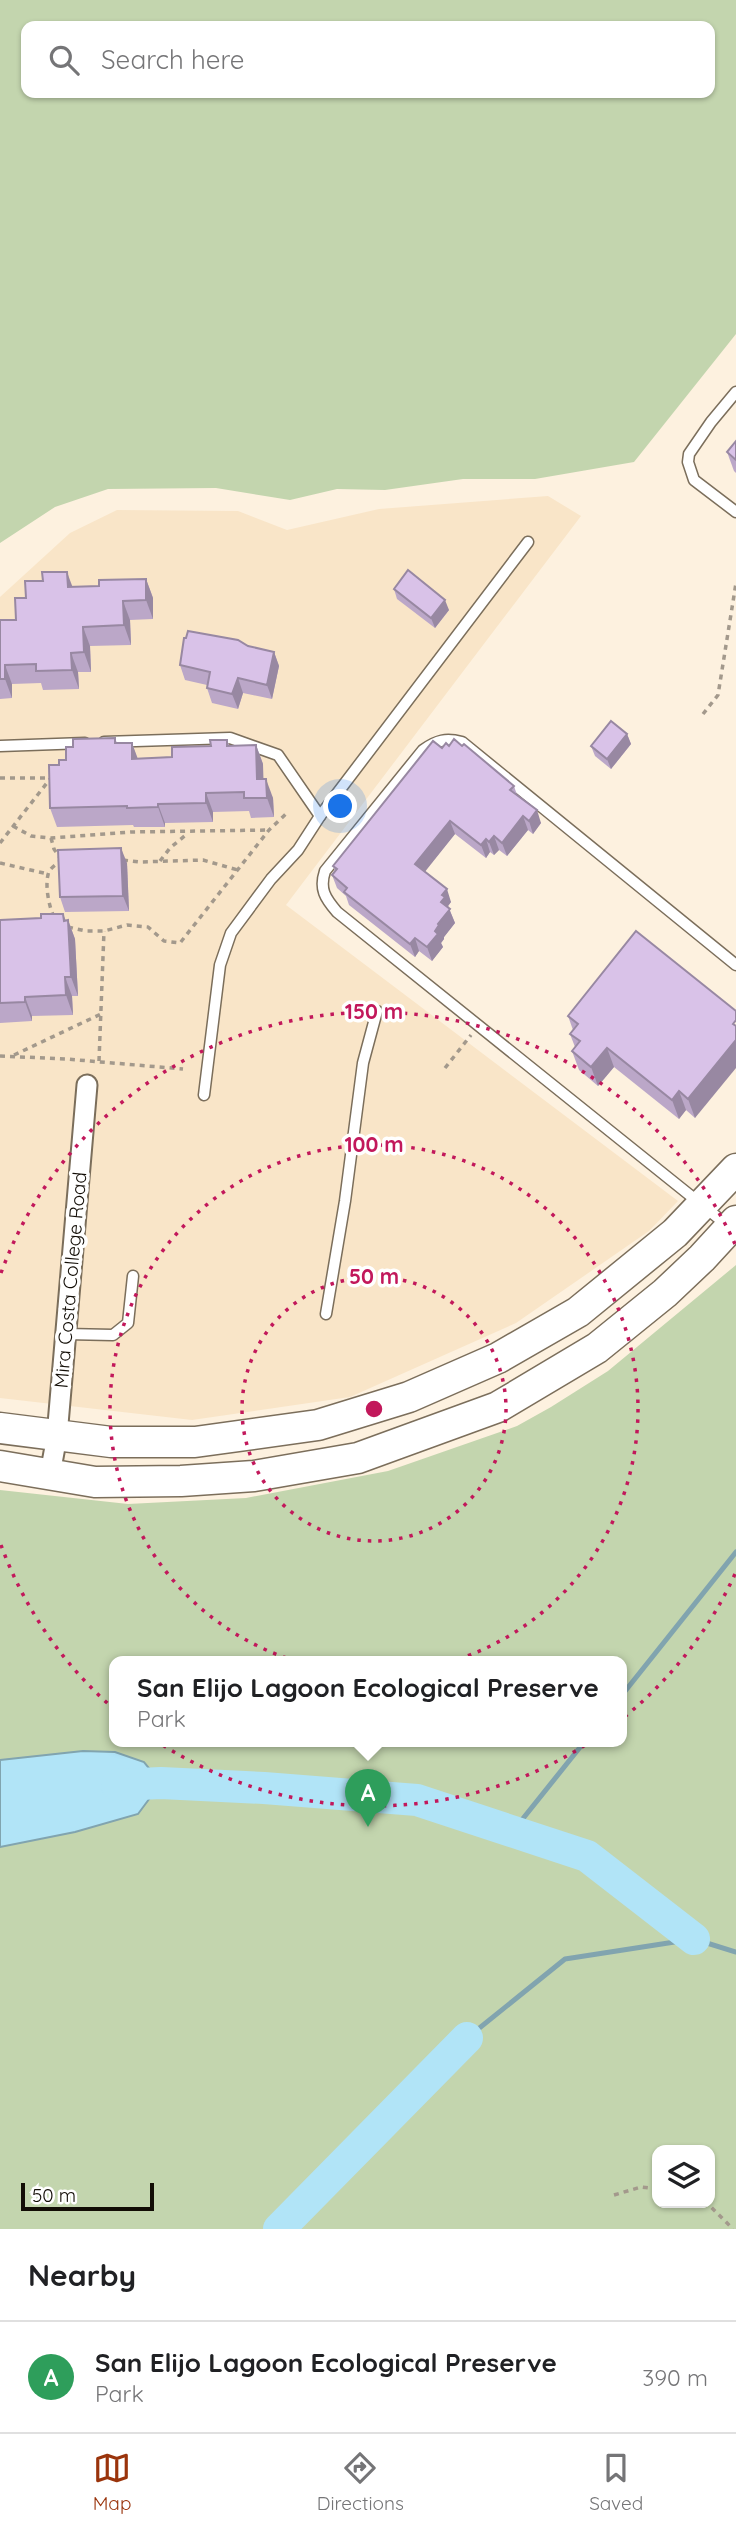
<!DOCTYPE html>
<html lang="en">
<head>
<meta charset="utf-8">
<style>
	:root { --surface:#fff; --page:#f2f2f2; --text:#202124; --muted:#757577; --line:#e0e0e0; --accent:#9a340c }
	body { margin:0; font-family:Quicksand,sans-serif; background:var(--page); color:var(--text) }
	.controls { position:absolute; right:21px; bottom:21px; display:grid; overflow:hidden; border-radius:14px; box-shadow:0 2px 5px #0004 }
	.controls button { width:63px; height:63px; display:grid; place-items:center; padding:0; border:0; border-bottom:2px solid var(--line); background:var(--surface); color:var(--text); font:35px sans-serif }
	.scale { position:absolute; left:21px; bottom:18px; width:133px; box-sizing:border-box; padding-left:7px; border:4px solid #120d06; border-top:0; font-size:19px; line-height:24px; white-space:nowrap; color:#120d06; -webkit-text-stroke:5px #fff; paint-order:stroke }
	.you { position:absolute; left:341px; top:807px; width:24px; height:24px; margin:-18px; border:5px solid #fff; border-radius:50%; background:#1a73e8; box-shadow:0 0 0 10px #1a73e833 }
	.badge { display:grid; place-items:center; width:46px; height:46px; border-radius:50%; background:var(--accent); color:#fff; font-size:23px; font-weight:700 }
	.pin { position:absolute; translate:-50% -58px; filter:drop-shadow(0 2px 4px #0008) }
	.pin::after { content:''; position:absolute; top:37px; width:24px; height:21px; background:inherit; clip-path:polygon(0 0,100% 0,50% 100%) }
	.popup { position:absolute; left:109px; top:1656px; width:518px; height:91px; box-sizing:border-box; display:grid; place-content:center; border-radius:14px; background:var(--surface); filter:drop-shadow(0 2px 5px #0005); font-size:23px; white-space:nowrap; color:var(--muted) }
	.popup b { font-size:26px; color:var(--text) }
	.popup::after { content:''; position:absolute; left:50%; top:100%; margin-left:-14px; border:14px solid transparent; border-top-color:var(--surface) }
	.list { margin:0; padding:0; list-style:none }
	h2 { display:flex; justify-content:space-between; align-items:center; height:91px; margin:0; padding:0 28px; font-size:30px }
	h2 small { font-size:23px; font-weight:400; color:var(--muted) }
	.list li { display:grid; grid-template-columns:46px 1fr auto; gap:21px; align-items:center; box-sizing:border-box; height:112px; padding:0 28px; border-top:2px solid var(--line) }
	.list b { display:block; font-size:26px; white-space:nowrap }
	.list p { margin:0; font-size:23px; white-space:nowrap; color:var(--muted) }
	.list em { font-size:23px; font-style:normal; color:var(--muted) }
	.icon { flex:none; width:38px; height:38px; fill:none; stroke:currentColor; stroke-width:2; stroke-linecap:round; stroke-linejoin:round }
	.map { position:relative; flex:none; width:736px; height:2229px; overflow:hidden }
	.search { position:absolute; background:var(--surface); box-shadow:0 2px 5px #0004; left:21px; right:21px; top:21px; height:77px; display:flex; align-items:center; gap:18px; box-sizing:border-box; padding:0 24px; border-radius:14px; color:var(--muted); font-size:26px }
	.sheet { height:203px; background:var(--surface) }
	nav { display:flex; justify-content:space-around; align-items:center; box-sizing:border-box; height:98px; border-top:2px solid var(--line); background:var(--surface); font-size:19px; color:var(--muted) }
	nav a { display:grid; justify-items:center; gap:4px }
	nav .on { color:var(--accent) }
	.map>svg:first-child { display:block }
</style>
</head>
<body>
<div class="map">
<svg width="736" height="2229" viewBox="0 0 736 2229">
	<rect width="100%" height="100%" fill="#fdf1df"/>
	<path fill="#f9e5c8" d="M548,496L581,516L286,905L678,1201L649,1231L516,1323L350,1397L192,1420L0,1398V597L70,533L117,510L238,511L287,530L379,509Z"/>
	<g fill="#c3d5ae" fill-rule="evenodd">
		<path d="M0,0H736V334L634,462L535,479H463L385,490L337,489L290,500L216,488L108,489L55,507L0,543ZM710,26V93H26V26Z"/>
		<path d="M736,1265V2229H0V1490L128,1504L246,1498L388,1471L517,1426L551,1407L608,1371ZM114,1661H622V1741H114ZM657,2150H710V2203H657Z"/>
	</g>
	<path fill="#b1e4f7" stroke="#81a4af" stroke-width="2" d="M83,1751L115,1752L144,1762L161,1783L138,1814L75,1832L0,1847V1760Z"/>
	<g fill="none" stroke-linecap="round" stroke-linejoin="round">
		<g stroke="#81a4af" stroke-width="5">
			<path d="M622,1695L736,1552"/>
			<path d="M513,1831L585,1741"/>
			<path d="M467,2038L565,1959L694,1939L736,1952"/>
		</g>
		<g stroke="#b1e4f7" stroke-width="32">
			<path d="M117,1785L161,1783L264,1788L417,1800L587,1856L694,1939"/>
			<path d="M279,2229L467,2038"/>
		</g>
		<g stroke="#7b6e5b" stroke-width="13">
			<g id="service">
				<path d="M736,392L711,422L689,454L688,462L694,480L736,512"/>
				<path d="M104,742L230,738L278,755L320,816"/>
				<path d="M0,746L85,743"/>
				<path d="M204,1095L220,965L231,933L271,879L298,850L320,816L528,542"/>
				<path d="M727,1225L337,912C325,898 319,889 325,871L423,750C437,740 446,738 462,742L736,965"/>
				<path d="M326,1314L345,1201L363,1063L377,1011"/>
				<path d="M66,1334L113,1335L128,1323L133,1276"/>
			</g>
		</g>
		<g stroke="#7b6e5b" stroke-width="23">
			<path id="minor" d="M50,1474L57,1436L87,1085"/>
		</g>
		<g stroke="#7b6e5b" stroke-width="33">
			<g id="primary">
				<path d="M0,1428L111,1442H195L318,1425L409,1397L498,1358L578,1312L675,1233L736,1169"/>
				<path d="M0,1466L95,1482L181,1481L254,1476L358,1458L498,1407L597,1348L665,1293L702,1258L736,1221"/>
			</g>
		</g>
		<g stroke="#a3998c" stroke-width="3.5" stroke-dasharray="5 5" stroke-linecap="butt">
			<path d="M703,714L718,695L736,583"/>
			<path d="M0,778H50"/>
			<path d="M13,826L31,836L51,838L131,832L269,830"/>
			<path d="M51,838L54,849L61,859"/>
			<path d="M0,843L50,779"/>
			<path d="M123,860L139,862L203,860L238,870"/>
			<path d="M160,861L170,848L187,834"/>
			<path d="M0,863L48,874"/>
			<path d="M54,917C49,907 45,886 48,875C49,868 56,865 60,861"/>
			<path d="M68,927L86,931H104L127,925L148,927L164,941L180,943L269,830L288,812"/>
			<path d="M14,1055L101,1014"/>
			<path d="M0,1056L66,1059L183,1069"/>
			<path d="M99,1061L104,931"/>
			<path d="M445,1068L471,1035"/>
			<path d="M614,2195L641,2187L657,2189"/>
			<path d="M703,2203L710,2206L733,2229"/>
		</g>
		<use href="#service" stroke="#fff" stroke-width="10"/>
		<use href="#minor" stroke="#fff" stroke-width="19"/>
		<use href="#primary" stroke="#fff" stroke-width="30"/>
	</g>
	<g fill="#bba7c8">
		<path d="M736,441V473L734,471L727,452Z"/>
		<path d="M146,579L153,598V619L130,620L131,645L90,646L91,672H78L79,689L43,690L41,683L12,684V698L0,699V620H16L26,598L73,587L99,586Z"/>
		<path d="M394,589L449,610L435,628L397,599Z"/>
		<path d="M248,646L274,652L279,666L272,699L243,693L238,709L212,703L207,688V685L185,680L180,665Z"/>
		<path d="M627,734L631,744L611,769L595,756L591,746Z"/>
		<path d="M115,738L117,743H132L137,758L172,757L211,746L227,740L229,745H256L263,764V779L273,798L274,817L251,818L249,811L213,812V822L165,823V827H134L133,825L57,827L50,808L59,765L66,760L73,747Z"/>
		<path d="M442,748L514,786L517,795L541,823L533,834L528,830L507,856L499,850L494,855L490,852L486,858L455,834L424,872L451,902L448,906L455,923L444,937V939L441,943L443,947L432,961L419,951L415,957L349,905L346,896L337,888L332,875L335,871L333,866Z"/>
		<path d="M127,863L129,911L65,912L60,897Z"/>
		<path d="M41,918L68,920L75,939L78,996H72L73,1015L32,1016V1021L0,1023V920Z"/>
		<path d="M736,1011L695,1118L686,1110L679,1119L614,1067L598,1086L579,1070L572,1051L575,1047L570,1034L573,1030L568,1016Z"/>
	</g>
	<g fill="#9888a2">
		<path d="M67,572L74,591L68,587Z"/>
		<path d="M146,579L153,598V619L146,600Z"/>
		<path d="M445,600L449,610L435,628L431,618Z"/>
		<path d="M123,601L130,620L131,645L124,625Z"/>
		<path d="M83,627L90,646L91,672L84,652Z"/>
		<path d="M274,652L279,666L272,699L267,685Z"/>
		<path d="M71,653L78,672L79,689L72,670Z"/>
		<path d="M5,665L12,684V698L5,679Z"/>
		<path d="M238,678L243,693L238,709L232,694Z"/>
		<path d="M627,734L631,744L611,769L607,759Z"/>
		<path d="M132,743L139,762L132,759Z"/>
		<path d="M256,745L263,764L264,798L257,779Z"/>
		<path d="M266,779L273,798L274,817L267,798Z"/>
		<path d="M206,793L213,812V822L206,803Z"/>
		<path d="M158,804L165,823V827L158,807Z"/>
		<path d="M537,810L541,823L533,834L529,821Z"/>
		<path d="M523,816L528,830L507,856L502,843Z"/>
		<path d="M450,821L455,834L420,878L415,864Z"/>
		<path d="M494,836L499,850L494,855L489,842Z"/>
		<path d="M486,839L490,852L486,858L481,845Z"/>
		<path d="M121,848L127,863L129,911L123,896Z"/>
		<path d="M447,889L451,902L448,906L455,923L444,937V939L441,943L443,947L432,961L427,947L438,924L442,895Z"/>
		<path d="M63,914L69,928L68,920L75,939L78,996L71,977Z"/>
		<path d="M415,938L419,951L415,957L410,944Z"/>
		<path d="M65,977L72,996L73,1015L66,995Z"/>
		<path d="M25,997L32,1016V1021L25,1002Z"/>
		<path d="M736,1040V1068L695,1118L688,1099Z"/>
		<path d="M607,1048L614,1067L598,1086L591,1067Z"/>
		<path d="M679,1091L686,1110L679,1119L672,1100Z"/>
	</g>
	<g fill="#d9c2e8" stroke="#9888a2" stroke-width="2">
		<path d="M736,441V460L727,452Z"/>
		<path d="M408,570L445,600L431,618L394,589Z"/>
		<path d="M42,572H67L68,587L99,586V580L146,579V600L123,601L124,625L83,627L84,652L71,653L72,670L36,671V664L5,665V679H0V620H16L15,598H26L25,581H43Z"/>
		<path d="M188,631L238,640L248,646L274,652L267,685L238,678L232,694L207,688L210,672L180,665L184,638H186Z"/>
		<path d="M611,721L627,734L607,759L591,746Z"/>
		<path d="M115,738V743H132V759L172,757V747L211,746L210,740H227V746L256,745L257,779H266L267,798H244V792L206,793V803L158,804V807L127,808V806L50,808L49,765H59V760H66V747H73V739Z"/>
		<path d="M454,739L462,746L464,744L514,786L510,790L537,810L529,821L523,816L502,843L494,836L489,842L486,839L481,845L450,821L415,864L447,889L442,895L445,897L441,902L450,909L438,924L439,925L435,931L438,934L427,947L415,938L410,944L344,892L347,888L332,875L337,869L333,866L433,741L442,748L446,743L449,746Z"/>
		<path d="M121,848L123,896L60,897L58,850Z"/>
		<path d="M41,914H63L64,921L68,920L71,977H65L66,995L25,997V1002L0,1003V920L41,918Z"/>
		<path d="M636,931L736,1011V1020L733,1024L736,1026V1040L688,1099L679,1091L672,1100L607,1048L591,1067L572,1051L580,1041L570,1034L578,1024L568,1016Z"/>
	</g>
	<g fill="none" stroke="#c2185b" stroke-width="3.5" stroke-dasharray="3.5 7">
		<circle cx="374" cy="1409" r="132"/>
		<circle cx="374" cy="1409" r="264"/>
		<path d="M735 1574A397 397 0 0 1 1 1545M1 1273A397 397 0 0 1 735 1244"/>
	</g>
	<g text-anchor="middle" stroke-width="7" stroke-linejoin="round" paint-order="stroke">
		<g font-size="19" fill="#120d06" stroke="#fff">
			<text transform="translate(70 1280) rotate(-85)" y="7">Mira Costa College Road</text>
		</g>
	</g>
	<circle cx="374" cy="1409" r="10" fill="#c2185b" stroke="#fff" stroke-width="3.5"/>
	<g font-size="21" text-anchor="middle" font-weight="bold" fill="#c2185b" stroke="#fff" stroke-width="7" stroke-linejoin="round" paint-order="stroke">
		<text x="374" y="1019">150 m</text>
		<text x="374" y="1152">100 m</text>
		<text x="374" y="1284">50 m</text>
	</g>
</svg>
<div class="controls">
<button><svg class="icon" aria-label="layers" viewBox="0 0 24 24"><path d="M12 4l9 5-9 5-9-5zM3 14l9 5 9-5"/></svg></button>
</div>
<div class="scale">50 m</div>
<div class="you"></div>
<div class="pin badge" style="left:368px;top:1827px;background:#2e9e5b">A</div>
<div class="popup"><b>San Elijo Lagoon Ecological Preserve</b>Park</div>
<div class="search"><svg class="icon" aria-label="search" viewBox="0 0 24 24"><circle cx="10" cy="10" r="6"/><path d="M15 15l6 6"/></svg>Search here</div>
</div>
<section class="sheet">
<h2>Nearby<small></small></h2>
<ul class="list">
<li><span class="badge" style="background:#2e9e5b">A</span><div><b>San Elijo Lagoon Ecological Preserve</b><p>Park</p></div><em>390 m</em></li>
</ul>
</section>
<nav>
<a class="on"><svg class="icon" aria-label="map" viewBox="0 0 24 24"><path d="M3 6l6-2 6 2 6-2v14l-6 2-6-2-6 2zM9 4v14M15 6v14"/></svg>Map</a>
<a><svg class="icon" aria-label="directions" viewBox="0 0 24 24"><path d="M12 3l9 9-9 9-9-9zM9 14v-3h6M13 9l2 2-2 2"/></svg>Directions</a>
<a><svg class="icon" aria-label="saved" viewBox="0 0 24 24"><path d="M7 4h10v16l-5-4-5 4z"/></svg>Saved</a>
</nav>
</body>
</html>
